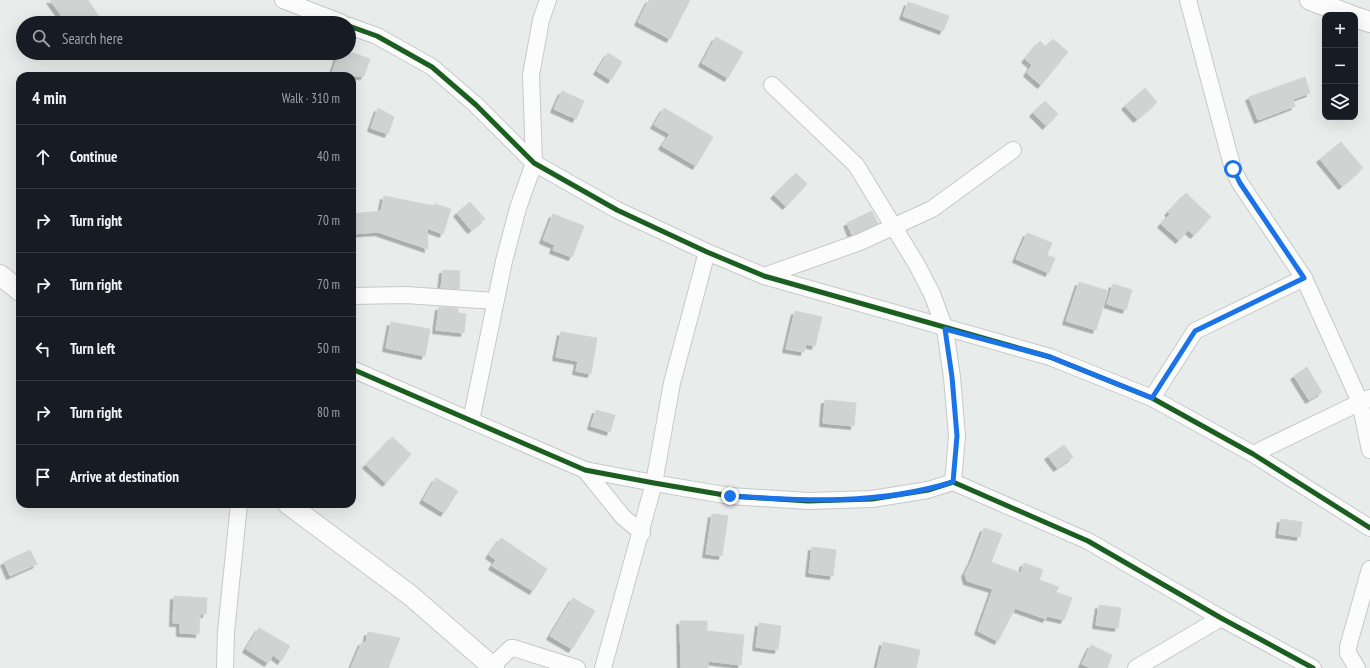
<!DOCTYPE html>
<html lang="en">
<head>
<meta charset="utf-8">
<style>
	:root { --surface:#171b24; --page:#20242c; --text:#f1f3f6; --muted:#9ea1a6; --line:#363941 }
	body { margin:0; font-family:"PT Sans Narrow",sans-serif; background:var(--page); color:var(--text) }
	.controls { position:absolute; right:12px; top:12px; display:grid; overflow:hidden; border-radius:8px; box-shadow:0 4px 16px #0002 }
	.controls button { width:36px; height:36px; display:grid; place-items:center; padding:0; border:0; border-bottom:1px solid var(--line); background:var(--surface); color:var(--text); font:20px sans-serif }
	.stop { position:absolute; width:12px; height:12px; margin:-9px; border:3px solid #1a73e8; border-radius:50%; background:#fff }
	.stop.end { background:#1a73e8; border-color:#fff; box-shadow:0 1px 4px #0008 }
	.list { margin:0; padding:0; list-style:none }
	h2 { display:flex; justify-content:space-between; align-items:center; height:52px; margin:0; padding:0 16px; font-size:17px }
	h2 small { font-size:13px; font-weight:400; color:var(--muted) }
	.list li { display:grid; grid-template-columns:26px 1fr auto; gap:12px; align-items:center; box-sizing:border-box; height:64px; padding:0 16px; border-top:1px solid var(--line) }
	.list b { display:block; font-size:15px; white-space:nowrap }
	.list em { font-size:13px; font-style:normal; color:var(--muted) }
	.icon { flex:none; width:22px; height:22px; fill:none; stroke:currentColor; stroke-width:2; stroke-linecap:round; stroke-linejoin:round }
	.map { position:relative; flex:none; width:1370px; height:668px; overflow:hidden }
	.search { position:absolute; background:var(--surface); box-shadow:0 4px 16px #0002; left:16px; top:16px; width:340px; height:44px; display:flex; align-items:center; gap:10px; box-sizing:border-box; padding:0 14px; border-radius:22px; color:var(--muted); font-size:15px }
	.panel { position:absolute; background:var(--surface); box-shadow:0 4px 16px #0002; left:16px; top:72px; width:340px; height:436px; border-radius:12px }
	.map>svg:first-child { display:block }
</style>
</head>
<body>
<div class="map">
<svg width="1370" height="668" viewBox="0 0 1370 668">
	<defs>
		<filter id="shadow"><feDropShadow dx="-3.5" dy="3.5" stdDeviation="0" flood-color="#0004"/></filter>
	</defs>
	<rect width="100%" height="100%" fill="#e8ecea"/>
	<g fill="#cfd3d1" stroke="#d1d5d3" filter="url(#shadow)">
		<path d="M50,0H88L103,23H67Z"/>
		<path d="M649,0H690L670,39L638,22Z"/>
		<path d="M908,2L949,16L943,31L903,16Z"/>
		<path d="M716,37L743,52L728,78L702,63Z"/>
		<path d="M1053,39L1068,52L1041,85L1027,73L1032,65L1025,59L1040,41L1046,47Z"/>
		<path d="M339,53H353L370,59L364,76H331Z"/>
		<path d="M608,53L622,62L611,80L597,71Z"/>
		<path d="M1305,77L1310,93L1293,99L1295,106L1258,120L1249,97Z"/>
		<path d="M1145,88L1157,102L1137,119L1125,106Z"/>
		<path d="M562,91L584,101L576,119L554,109Z"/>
		<path d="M1045,101L1058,114L1046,126L1033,113Z"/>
		<path d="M378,108L394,117L388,134L371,128Z"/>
		<path d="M664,108L713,137L696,166L662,146L670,134L654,125Z"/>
		<path d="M1341,142L1363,168L1342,186L1320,159Z"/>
		<path d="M796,173L807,184L786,206L774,195Z"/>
		<path d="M1186,193L1211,217L1194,235L1188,230L1179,240L1161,224L1170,214L1168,212Z"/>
		<path d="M384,196L434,206L435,204L451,209L443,234L427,228L428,249L378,232L352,234V214L381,211Z"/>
		<path d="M470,202L485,219L471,230L457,213Z"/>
		<path d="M872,211L878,224L852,235L847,223Z"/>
		<path d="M553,214L584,226L572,257L553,250L555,245L543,240Z"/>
		<path d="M1027,233L1052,243L1047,255L1055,258L1049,273L1016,259Z"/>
		<path d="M443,270L460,271L459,289L441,288Z"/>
		<path d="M1079,282L1108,291L1096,330L1066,321Z"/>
		<path d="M1113,284L1132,290L1126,310L1107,304Z"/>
		<path d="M439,307L458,308V313L466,314L464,333L436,330Z"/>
		<path d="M795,311L822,317L815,346L806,344L804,352L786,349Z"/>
		<path d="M391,322L430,329L425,356L386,348Z"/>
		<path d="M561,332L597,338L591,374L576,371L578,361L556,357Z"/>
		<path d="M1307,367L1322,392L1309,400L1294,376Z"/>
		<path d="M825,400L856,403L854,426L823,423Z"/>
		<path d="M596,410L615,415L610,432L591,426Z"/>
		<path d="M392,437L411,454L386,483L366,465Z"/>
		<path d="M1064,445L1073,457L1057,468L1048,456Z"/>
		<path d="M436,478L458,491L444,513L423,500Z"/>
		<path d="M712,514L728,516L722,556L706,554Z"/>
		<path d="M1281,519L1302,522L1300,537L1279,534Z"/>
		<path d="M984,528L1002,534L991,562L1021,573L1024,563L1043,570L1039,580L1059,587L1056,592L1072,598L1064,620L1047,616L1046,619L1015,608L998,641L978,631L993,589L967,581L965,574L972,560Z"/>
		<path d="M501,538L547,569L533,591L492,566L496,560L489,555Z"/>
		<path d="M812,547L836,550L833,576L809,573Z"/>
		<path d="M30,550L37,564L10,576L4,562Z"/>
		<path d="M174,596L207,598L206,614H200L199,634L180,633V623H173Z"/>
		<path d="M573,598L595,611L572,649L550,636Z"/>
		<path d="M1099,605L1121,608L1118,628L1096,625Z"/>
		<path d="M680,621H707V631L744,635L741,665L708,661V668H681Z"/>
		<path d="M759,623L781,626L778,650L756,647Z"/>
		<path d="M259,628L290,646L281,661L273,655L268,663L246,649Z"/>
		<path d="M368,632L400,638L388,668H351L362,642L366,643Z"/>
		<path d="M883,642L920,650L916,668H877Z"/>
		<path d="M1091,645L1112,655L1107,668H1091L1082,664Z"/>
	</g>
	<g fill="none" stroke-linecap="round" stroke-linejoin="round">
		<g stroke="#c5c9c7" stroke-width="18">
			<g id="minor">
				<path d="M283,0L342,23"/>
				<path d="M1188,0L1233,169L1240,183L1304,278L1360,402L1370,450"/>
				<path d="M349,26L377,36L432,67L476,105L534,163L617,210L707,252L764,276L1050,357L1152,398L1253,454L1370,528"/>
				<path d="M772,85L856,165L917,265L932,294L945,329L952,377L957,436L953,482"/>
				<path d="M764,276L860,242L932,209L1013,150"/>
				<path d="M352,296L406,295L495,301"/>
				<path d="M352,369L585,470L654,483L730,496L808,501L872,499L928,490L953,482L1088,541L1221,618L1313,668"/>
				<path d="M1152,398L1195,331L1304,278"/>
				<path d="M471,421L504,261L518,208L534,163L531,75L541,20L548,0"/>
				<path d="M1253,454L1369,398"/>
				<path d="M585,470L623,517L642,533"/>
				<path d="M492,666L511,648H514L577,668"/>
				<path d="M225,668L226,632L239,504"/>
				<path d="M603,668L654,483L672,383L707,252"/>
				<path d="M1136,668L1221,618"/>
				<path d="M1357,668L1348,653V647L1370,569"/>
			</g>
		</g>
		<g stroke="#c5c9c7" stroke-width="22">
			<g id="tertiary">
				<path d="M1310,0L1350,15"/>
				<path d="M1355,17L1370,22"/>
				<path d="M0,275L20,291"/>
				<path d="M288,504L410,595L494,668"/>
			</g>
		</g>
		<use href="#minor" stroke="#fcfcfc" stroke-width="16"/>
		<use href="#tertiary" stroke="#fcfcfc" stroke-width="20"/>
		<g stroke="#f7faf8" stroke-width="8">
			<g id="cycleway">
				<path d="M349,26L377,36L432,67L476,105L534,163L617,210L707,252L764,276L1050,357L1152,398L1253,454L1370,528"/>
				<path d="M352,369L585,470L654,483L730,496L808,501L872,499L928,490L953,482L1088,541L1221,618L1313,668"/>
			</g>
		</g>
		<use href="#cycleway" stroke="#1b5e20" stroke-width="5"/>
	</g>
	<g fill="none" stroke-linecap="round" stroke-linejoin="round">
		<path stroke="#1a73e8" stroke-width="5" d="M730,496C806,501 878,505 953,482L957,436L952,377L945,329L1050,357L1152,398L1195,331L1304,278L1240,183L1233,169"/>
	</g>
</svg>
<div class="controls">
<button>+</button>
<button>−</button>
<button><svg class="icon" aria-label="layers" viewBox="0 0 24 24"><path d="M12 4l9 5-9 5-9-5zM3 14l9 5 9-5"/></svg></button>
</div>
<div class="stop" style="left:1233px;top:169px"></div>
<div class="stop end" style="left:730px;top:496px"></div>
<div class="search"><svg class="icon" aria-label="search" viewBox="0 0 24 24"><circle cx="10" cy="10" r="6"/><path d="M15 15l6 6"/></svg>Search here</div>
<section class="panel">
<h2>4 min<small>Walk · 310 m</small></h2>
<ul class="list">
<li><svg class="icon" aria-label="ahead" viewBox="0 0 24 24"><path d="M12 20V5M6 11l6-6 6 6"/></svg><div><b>Continue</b></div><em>40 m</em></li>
<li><svg class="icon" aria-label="right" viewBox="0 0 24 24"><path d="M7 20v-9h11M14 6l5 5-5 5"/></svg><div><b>Turn right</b></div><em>70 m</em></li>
<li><svg class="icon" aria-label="right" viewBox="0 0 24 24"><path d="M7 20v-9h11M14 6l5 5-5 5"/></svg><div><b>Turn right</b></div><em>70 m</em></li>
<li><svg class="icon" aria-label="left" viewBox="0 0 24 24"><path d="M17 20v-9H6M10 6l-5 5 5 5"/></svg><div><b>Turn left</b></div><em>50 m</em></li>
<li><svg class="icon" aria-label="right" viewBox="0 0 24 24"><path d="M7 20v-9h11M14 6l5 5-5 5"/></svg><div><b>Turn right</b></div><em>80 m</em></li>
<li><svg class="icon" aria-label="arrive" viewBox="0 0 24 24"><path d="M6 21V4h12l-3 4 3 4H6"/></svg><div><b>Arrive at destination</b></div></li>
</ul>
</section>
</div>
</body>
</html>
